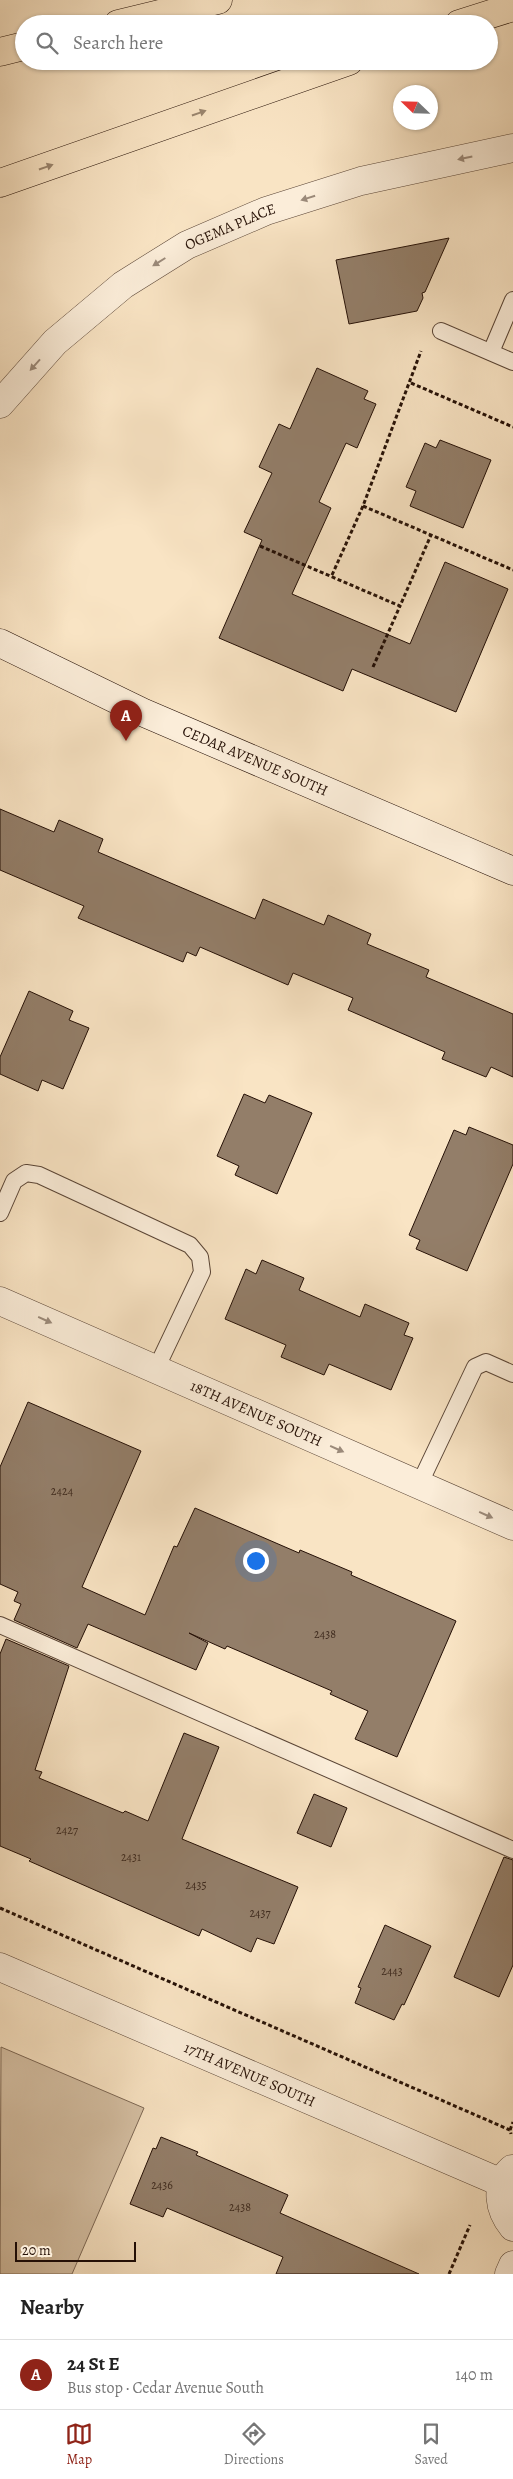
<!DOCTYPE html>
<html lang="en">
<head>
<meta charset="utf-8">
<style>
	:root { --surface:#fff; --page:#f6f6f6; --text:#222; --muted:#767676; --line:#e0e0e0; --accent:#8f2418 }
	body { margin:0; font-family:Alegreya,serif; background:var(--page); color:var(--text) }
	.compass { position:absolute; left:393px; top:85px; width:45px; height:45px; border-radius:50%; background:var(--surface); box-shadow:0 1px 4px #0004; rotate:293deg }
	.scale { position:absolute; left:15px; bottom:12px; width:121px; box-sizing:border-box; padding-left:5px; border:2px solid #251006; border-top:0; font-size:14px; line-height:18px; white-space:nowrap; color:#251006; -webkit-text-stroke:4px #fbedd9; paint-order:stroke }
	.you { position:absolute; left:255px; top:1560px; width:18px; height:18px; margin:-12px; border:4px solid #fff; border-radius:50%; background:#1a73e8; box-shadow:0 0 0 8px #1a73e833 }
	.badge { display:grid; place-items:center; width:32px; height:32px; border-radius:50%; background:var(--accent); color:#fff; font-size:16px; font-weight:700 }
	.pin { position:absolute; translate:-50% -41px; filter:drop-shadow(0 1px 2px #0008) }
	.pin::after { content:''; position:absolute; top:26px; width:18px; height:15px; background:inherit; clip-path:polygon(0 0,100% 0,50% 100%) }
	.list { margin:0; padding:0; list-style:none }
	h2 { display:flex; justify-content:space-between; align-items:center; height:65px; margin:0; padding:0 20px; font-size:21px }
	h2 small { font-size:16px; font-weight:400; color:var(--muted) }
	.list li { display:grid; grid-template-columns:32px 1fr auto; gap:15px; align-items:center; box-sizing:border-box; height:70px; padding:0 20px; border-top:1px solid var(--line) }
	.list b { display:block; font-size:19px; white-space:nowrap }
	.list p { margin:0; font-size:16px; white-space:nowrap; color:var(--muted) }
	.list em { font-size:16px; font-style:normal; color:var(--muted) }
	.icon { flex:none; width:28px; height:28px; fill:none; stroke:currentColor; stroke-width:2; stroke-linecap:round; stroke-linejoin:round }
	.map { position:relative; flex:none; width:513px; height:2274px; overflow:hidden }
	.search { position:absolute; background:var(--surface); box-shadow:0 1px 4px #0004; left:15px; right:15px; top:15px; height:55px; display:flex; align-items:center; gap:12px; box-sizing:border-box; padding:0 18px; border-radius:28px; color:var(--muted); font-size:19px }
	.sheet { height:135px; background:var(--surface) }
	nav { display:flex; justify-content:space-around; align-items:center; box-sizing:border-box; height:70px; border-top:1px solid var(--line); background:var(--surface); font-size:14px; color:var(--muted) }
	nav a { display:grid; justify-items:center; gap:2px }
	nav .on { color:var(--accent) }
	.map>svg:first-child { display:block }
</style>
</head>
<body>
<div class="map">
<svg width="513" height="2274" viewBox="0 0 513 2274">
	<rect width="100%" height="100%" fill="#f9e4c4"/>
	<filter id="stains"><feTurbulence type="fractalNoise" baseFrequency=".004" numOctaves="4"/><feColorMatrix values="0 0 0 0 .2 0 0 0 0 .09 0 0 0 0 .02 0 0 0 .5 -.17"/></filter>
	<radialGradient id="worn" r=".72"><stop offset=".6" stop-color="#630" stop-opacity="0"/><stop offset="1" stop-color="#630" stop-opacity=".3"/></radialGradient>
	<path fill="#d5c0a4" stroke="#7d6855" d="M1,2047L144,2108L72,2274H0Z"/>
	<g fill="#937e69" stroke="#251006">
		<path d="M449,238L425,292L422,293L423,298L417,311L349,324L336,260Z"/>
		<path d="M317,368L368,391L364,399L376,404L357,448L346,443L319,502L331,508L292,594L410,644L445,562L508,589L456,712L352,669L343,691L219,638L262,540L244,532L272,473L259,467L279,424L290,429Z"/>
		<path d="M440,440L491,460L463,528L410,506L416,491L406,487L425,443L436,448Z"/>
		<path d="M0,809L54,832L59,820L103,839L98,852L255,919L263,899L324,925L328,915L371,934L367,944L429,970L426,977L513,1014V1077L491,1067L486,1077L442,1059L445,1052L348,1010L353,998L293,973L288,985L200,947L196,956L187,952L183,962L78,918L84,906L0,870Z"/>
		<path d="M29,991L73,1011L69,1020L89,1028L63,1089L42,1080L38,1091L0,1074V1057Z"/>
		<path d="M244,1094L265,1103L269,1095L312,1113L277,1194L235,1175L239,1166L217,1156Z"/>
		<path d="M469,1127L513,1145V1164L467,1271L416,1249L420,1240L409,1235L454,1130L466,1135Z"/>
		<path d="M262,1260L304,1278L299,1290L360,1317L365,1304L409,1323L404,1335L413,1338L391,1390L329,1364L324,1375L281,1357L286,1345L225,1319L246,1269L256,1274Z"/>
		<path d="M28,1402L141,1451L82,1587L145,1615L174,1546L177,1547L195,1508L299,1553L300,1550L352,1572L351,1575L456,1621L397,1757L355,1739L368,1711L330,1694L332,1691L227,1646L225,1649L189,1633L208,1643L196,1670L88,1624L77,1648L14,1620L21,1604L14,1601L18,1592L0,1584V1467Z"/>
		<path d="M6,1639L69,1666L35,1770L42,1772L39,1778L123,1813L125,1811L148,1821L184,1733L219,1747L182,1839L298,1887L274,1944L257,1938L251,1952L202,1929L199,1936L29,1861L31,1859L0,1846V1654Z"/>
		<path d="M314,1794L347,1808L331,1847L297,1833Z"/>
		<path d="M504,1857L513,1860V1965L499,1997L454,1977Z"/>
		<path d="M385,1925L431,1946L404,2005L402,2004L394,2020L355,2003L361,1988L358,1987Z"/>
		<path d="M161,2137L198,2152L196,2155L288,2195L280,2213L419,2274H276L283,2257L167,2208L163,2217L130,2204L153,2148L156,2149Z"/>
	</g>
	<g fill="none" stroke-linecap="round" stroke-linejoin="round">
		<g stroke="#5a4536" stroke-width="18">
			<g id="lane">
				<path d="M441,331L513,362"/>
				<path d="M491,352L513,300"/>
				<path d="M0,1213L14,1181L26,1173L39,1175L190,1245L200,1257L202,1272L156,1369"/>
				<path d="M419,1485L475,1367L486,1362L513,1374"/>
				<path d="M0,1625L513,1850"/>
			</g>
		</g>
		<g stroke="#5a4536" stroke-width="29">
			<g id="street">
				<path id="s1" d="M0,404L55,342L123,285L187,245L266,211L361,181L513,148"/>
				<path id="s2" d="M0,1301L513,1526"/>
				<path id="s3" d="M0,1967L502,2183"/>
				<path d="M512,2169C494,2185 499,2210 513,2227"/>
				<path d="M509,2274L513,2265"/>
			</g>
		</g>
		<g stroke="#251006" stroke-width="29">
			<g id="secondary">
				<path id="s4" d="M0,643L142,712L513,871"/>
			</g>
		</g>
		<g stroke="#251006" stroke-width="29">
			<g id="highway">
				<path d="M118,24L218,0"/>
				<path d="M459,24L513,7"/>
				<path d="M0,52L24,46"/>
				<path d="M0,183L349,61"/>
			</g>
		</g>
		<g stroke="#251006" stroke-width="3" stroke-dasharray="4 2.5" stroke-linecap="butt">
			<path d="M411,383L513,427"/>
			<path d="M363,506L513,570"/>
			<path d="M260,546L400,606L431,535"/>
			<path d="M332,575L363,506L421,351"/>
			<path d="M373,667L400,606"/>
			<path d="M0,1908L510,2130L511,2134"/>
			<path d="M510,2130L513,2122"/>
			<path d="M449,2274L470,2225"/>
		</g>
		<use href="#lane" stroke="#fbedd9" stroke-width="16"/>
		<use href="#street" stroke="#fbedd9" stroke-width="28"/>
		<use href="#secondary" stroke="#fbedd9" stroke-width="28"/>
		<use href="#highway" stroke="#f9e4c4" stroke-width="28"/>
	</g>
	<defs><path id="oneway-solid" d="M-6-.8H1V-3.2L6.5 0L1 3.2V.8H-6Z" transform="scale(1.25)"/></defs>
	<g fill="#9a856e">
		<use href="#oneway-solid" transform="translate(199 113) rotate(-19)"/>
		<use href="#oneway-solid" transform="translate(46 167) rotate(-19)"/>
	</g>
	<g fill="#9b8a7a">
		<use href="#oneway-solid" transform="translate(465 158) rotate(168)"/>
		<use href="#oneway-solid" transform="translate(308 198) rotate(162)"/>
		<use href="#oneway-solid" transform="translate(159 262) rotate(148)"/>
		<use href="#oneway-solid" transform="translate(35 365) rotate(132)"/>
		<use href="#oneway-solid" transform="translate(45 1320) rotate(24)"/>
		<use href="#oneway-solid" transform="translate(337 1449) rotate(24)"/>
		<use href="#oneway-solid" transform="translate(486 1515) rotate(24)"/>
	</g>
	<g text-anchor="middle" stroke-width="5" stroke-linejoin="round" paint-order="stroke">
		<g font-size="12" fill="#402c1f">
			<text x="62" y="1495">2424</text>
			<text x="325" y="1638">2438</text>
			<text x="67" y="1834">2427</text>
			<text x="131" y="1861">2431</text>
			<text x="196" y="1889">2435</text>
			<text x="260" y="1917">2437</text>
			<text x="392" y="1975">2443</text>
			<text x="162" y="2189">2436</text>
			<text x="240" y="2211">2438</text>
		</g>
		<g font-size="15" fill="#251006" stroke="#fbedd9">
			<text dy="5" stroke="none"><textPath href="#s1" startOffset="294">OGEMA PLACE</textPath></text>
			<text dy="5" stroke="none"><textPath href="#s4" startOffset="281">CEDAR AVENUE SOUTH</textPath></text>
			<text dy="5" stroke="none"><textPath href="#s2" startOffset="280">18TH AVENUE SOUTH</textPath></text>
			<text dy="5" stroke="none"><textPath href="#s3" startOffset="272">17TH AVENUE SOUTH</textPath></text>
		</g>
	</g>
	<rect width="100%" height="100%" filter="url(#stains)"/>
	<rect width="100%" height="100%" fill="url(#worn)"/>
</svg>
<svg class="compass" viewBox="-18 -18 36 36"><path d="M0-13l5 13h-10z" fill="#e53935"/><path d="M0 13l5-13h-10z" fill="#767676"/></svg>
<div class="scale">20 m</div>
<div class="you"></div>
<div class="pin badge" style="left:126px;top:741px">A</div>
<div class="search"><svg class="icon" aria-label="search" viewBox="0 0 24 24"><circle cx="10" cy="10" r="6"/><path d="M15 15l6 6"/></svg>Search here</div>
</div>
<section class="sheet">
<h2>Nearby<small></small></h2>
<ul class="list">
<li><span class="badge">A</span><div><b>24 St E</b><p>Bus stop · Cedar Avenue South</p></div><em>140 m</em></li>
</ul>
</section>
<nav>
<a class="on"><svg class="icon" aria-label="map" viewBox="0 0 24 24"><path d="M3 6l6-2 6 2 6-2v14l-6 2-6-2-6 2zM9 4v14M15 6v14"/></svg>Map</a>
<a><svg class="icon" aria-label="directions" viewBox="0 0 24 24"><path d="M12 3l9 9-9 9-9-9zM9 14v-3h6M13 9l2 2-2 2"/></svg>Directions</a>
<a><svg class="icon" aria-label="saved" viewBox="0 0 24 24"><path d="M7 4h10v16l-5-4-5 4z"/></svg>Saved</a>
</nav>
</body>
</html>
